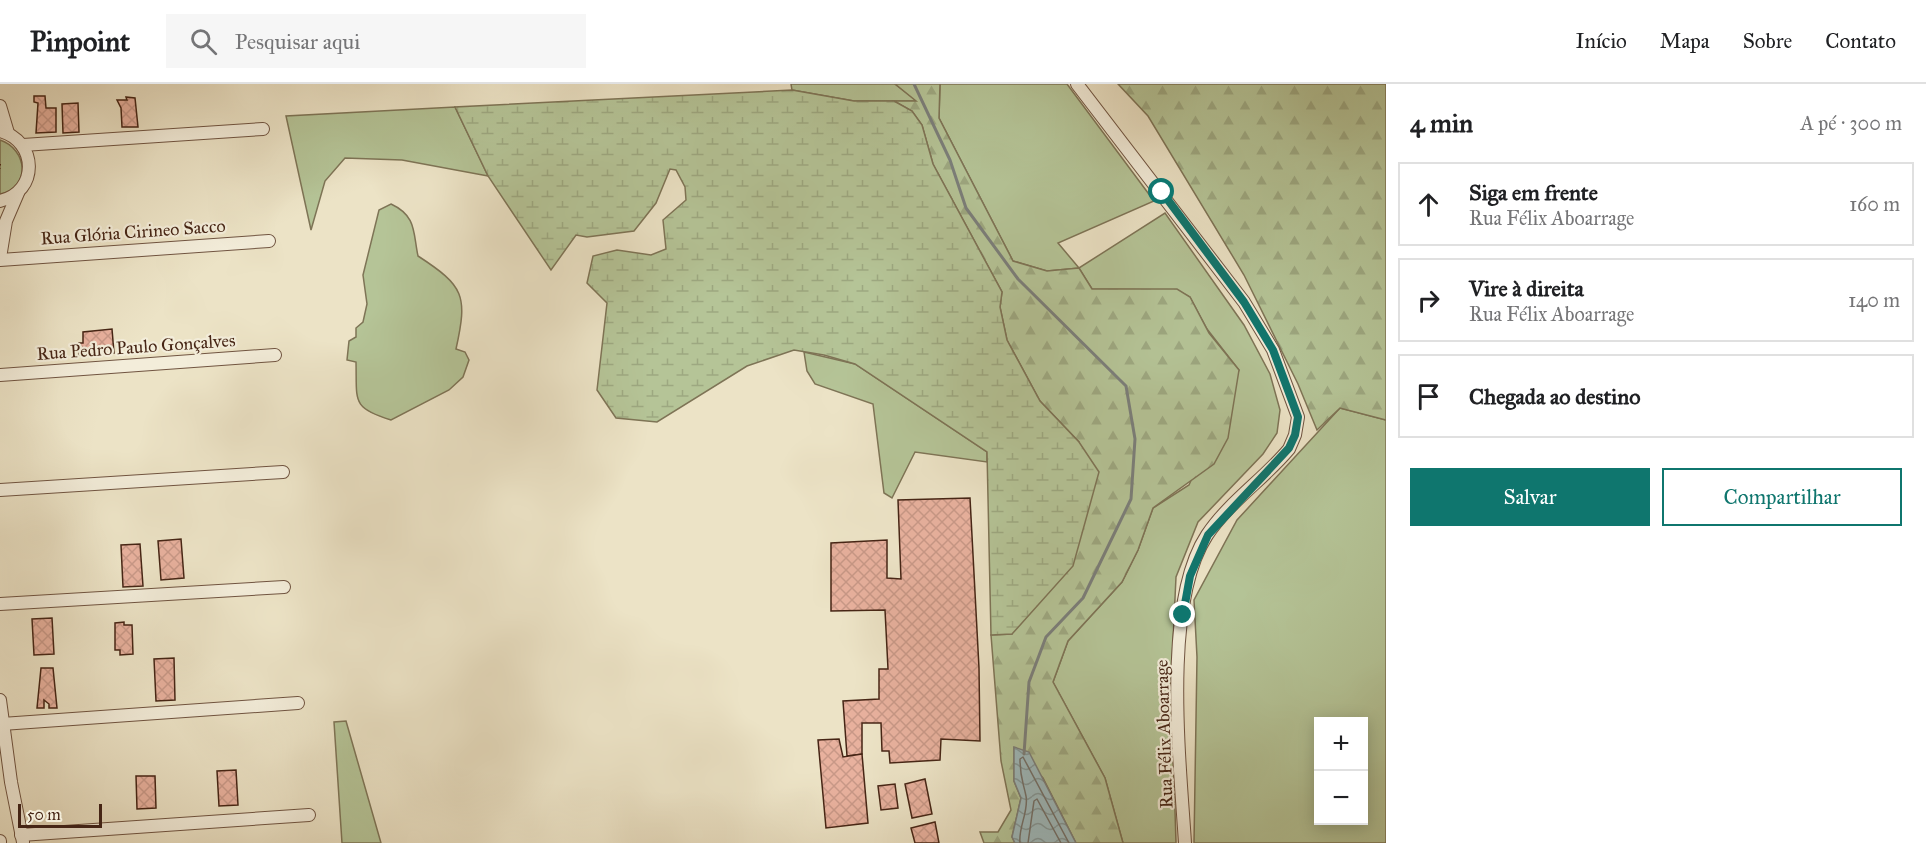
<!DOCTYPE html>
<html lang="pt">
<head>
<meta charset="utf-8">
<style>
	:root { --surface:#fff; --page:#f6f6f6; --text:#202124; --muted:#757577; --line:#e0e0e0; --accent:#0f766e }
	body { margin:0; font-family:"IM FELL Great Primer",serif; background:var(--page); color:var(--text) }
	.controls { position:absolute; right:18px; bottom:18px; display:grid; overflow:hidden; border-radius:0px; box-shadow:0 3px 15px #0003 }
	.controls button { width:54px; height:54px; display:grid; place-items:center; padding:0; border:0; border-bottom:2px solid var(--line); background:var(--surface); color:var(--text); font:30px sans-serif }
	.scale { position:absolute; left:18px; bottom:15px; width:84px; box-sizing:border-box; padding-left:6px; border:3px solid #462515; border-top:0; font-size:16px; line-height:21px; white-space:nowrap; color:#462515; -webkit-text-stroke:4px #f3edda; paint-order:stroke }
	.stop { position:absolute; width:18px; height:18px; margin:-14px; border:4px solid #0f766e; border-radius:50%; background:#fff }
	.stop.end { background:#0f766e; border-color:#fff; box-shadow:0 2px 6px #0008 }
	.list { margin:0; padding:0; list-style:none }
	h2 { display:flex; justify-content:space-between; align-items:center; height:78px; margin:0; padding:0 24px; font-size:26px }
	h2 small { font-size:20px; font-weight:400; color:var(--muted) }
	.list li { display:grid; grid-template-columns:39px 1fr auto; gap:18px; align-items:center; box-sizing:border-box; height:84px; margin:0 12px 12px; padding:0 12px; border:2px solid var(--line); border-radius:0px }
	.list b { display:block; font-size:22px; white-space:nowrap }
	.list p { margin:0; font-size:20px; white-space:nowrap; color:var(--muted) }
	.list em { font-size:20px; font-style:normal; color:var(--muted) }
	.actions { display:flex; gap:12px; padding:18px 24px }
	.actions a { flex:1; padding:14px 0; border:2px solid var(--accent); border-radius:0px; text-align:center; font-size:21px; color:var(--accent) }
	.actions .main { background:var(--accent); color:#fff }
	.icon { flex:none; width:33px; height:33px; fill:none; stroke:currentColor; stroke-width:2; stroke-linecap:round; stroke-linejoin:round }
	.map { position:relative; flex:none; width:1386px; height:759px; overflow:hidden }
	header { display:flex; align-items:center; gap:36px; box-sizing:border-box; height:84px; padding:0 30px; background:var(--surface); border-bottom:2px solid var(--line) }
	header strong { font-size:28px }
	nav { display:flex; gap:33px; margin-inline-start:auto; font-size:21px }
	.search { width:420px; height:54px; background:var(--page); display:flex; align-items:center; gap:15px; box-sizing:border-box; padding:0 21px; border-radius:0px; color:var(--muted); font-size:22px }
	main { display:flex }
	aside { flex:1; background:var(--surface) }
	.map>svg:first-child { display:block }
</style>
</head>
<body>
<header>
<strong>Pinpoint</strong>
<div class="search"><svg class="icon" aria-label="search" viewBox="0 0 24 24"><circle cx="10" cy="10" r="6"/><path d="M15 15l6 6"/></svg>Pesquisar aqui</div>
<nav><a>Início</a><a>Mapa</a><a>Sobre</a><a>Contato</a></nav>
</header>
<main>
<div class="map">
<svg width="1386" height="759" viewBox="0 0 1386 759">
	<defs>
		<pattern id="forest-firs" width="22" height="20" patternUnits="userSpaceOnUse" patternTransform="scale(1.5)"><rect width="22" height="20" fill="#b5c497"/><path d="M5 1l3.5 6h-7zM16 11l3.5 6h-7z" fill="#9da881"/></pattern>
		<pattern id="wetland-marsh" width="20" height="14" patternUnits="userSpaceOnUse" patternTransform="scale(1.5)"><rect width="20" height="14" fill="#b5c497"/><path d="M1 5h8M5 5V1M11 12h8M15 12V8" fill="none" stroke="#9da881"/></pattern>
		<pattern id="water-waves" width="16" height="10" patternUnits="userSpaceOnUse" patternTransform="scale(1.5)"><rect width="16" height="10" fill="#9ebbbf"/><path d="M0 5q4-4 8 0t8 0" fill="none" stroke="#83989a"/></pattern>
		<pattern id="building-cross-hatch" width="8" height="8" patternUnits="userSpaceOnUse" patternTransform="scale(1.5)"><rect width="8" height="8" fill="#e8b19e"/><path d="M0 0l8 8M0 8l8-8" fill="none" stroke="#c89887"/></pattern>
	</defs>
	<rect width="100%" height="100%" fill="#ece3c6"/>
	<filter id="stains"><feTurbulence type="fractalNoise" baseFrequency=".00333" numOctaves="4"/><feColorMatrix values="0 0 0 0 .2 0 0 0 0 .09 0 0 0 0 .02 0 0 0 .5 -.17"/></filter>
	<radialGradient id="worn" r=".72"><stop offset=".6" stop-color="#630" stop-opacity="0"/><stop offset="1" stop-color="#630" stop-opacity=".3"/></radialGradient>
	<g fill="#b5c497" stroke="#7e7456" stroke-width="1.5" fill-rule="evenodd">
		<path d="M791,0H895L917,17H854L792,6Z"/>
		<path d="M940,0H1067L1154,117L1058,159L1079,184L1165,129L1244,241L1270,290L1280,326L1277,349L1263,370L1198,438L1176,493L1171,600L1176,759H1123L1105,694L1053,598L1068,557L1122,498L1138,466L1153,424L1189,401L1239,286L1207,245L1190,213L1177,206L1092,205L1079,184L1047,187L1013,177L939,34Z"/>
		<path d="M455,23L488,92L402,76L345,74L325,97L311,146L286,32Z"/>
		<path d="M0,56C27,65 32,103 0,110Z"/>
		<path d="M391,120C417,132 413,149 418,172C464,202 468,211 456,265L465,268L469,276L463,293L449,306L391,336C351,324 357,317 356,278L347,276L349,257L356,253V244L363,238L367,220L363,191L379,126Z"/>
		<path d="M804,268L855,280L987,368V378L915,368L892,414L884,409L873,320L815,300L807,287Z"/>
		<path d="M1340,324L1386,336V759H1194L1197,573L1194,516L1237,436ZM1318,638H1364V736H1318Z"/>
		<path d="M346,637L381,759H342L334,638Z"/>
	</g>
	<g fill="url(#forest-firs)" stroke="#7e7456" stroke-width="1.5">
		<path d="M895,0H940L939,34L1013,177L1047,187L1079,184L1092,205H1177L1190,213L1209,249L1239,286L1228,354L1214,380L1153,424L1138,466L1122,498L1068,557L1053,598L1105,694L1123,759H1076L1043,694L1014,664V697L1021,714L1012,753L1015,759H984L980,748H998L1011,726L1001,677L991,551L1012,550L1079,358L1040,317L1007,256L1000,223L1002,208L933,80L922,41L912,27L894,17H916Z"/>
		<path d="M1118,0H1386V336L1340,324L1317,346L1298,300L1244,191L1148,32Z"/>
	</g>
	<path fill="url(#wetland-marsh)" stroke="#7e7456" stroke-width="1.5" d="M792,6L854,17H894L912,27L922,41L933,80L1002,208L1000,223L1007,256L1040,317L1079,358L1099,388L1073,482L1012,550L991,551L987,368L855,280L824,271L794,266L747,282L657,338L616,334L597,306L607,219L587,199L593,172L617,166L651,171L666,165L663,136L686,116L685,103L676,86L670,85L656,119L634,147L587,153L576,151L551,186L488,92L455,23Z"/>
	<path fill="url(#water-waves)" stroke="#7b7f7b" stroke-width="1.5" d="M1014,663L1029,668L1076,759H1015L1012,753L1021,714L1014,697Z"/>
	<g fill="none" stroke-linecap="round" stroke-linejoin="round">
		<g stroke="#72706a" stroke-width="1.5">
			<path d="M1020,759C1018,744 1029,727 1026,712C1023,697 1020,694 1020,675L1023,673L1069,759"/>
			<path d="M1028,759L1034,717L1037,715L1061,759"/>
		</g>
		<path stroke="#7b7f7b" stroke-width="3" d="M914,0L950,76L966,124L1018,195L1126,302L1135,355L1131,415L1083,514L1046,553L1029,598L1024,670"/>
	</g>
	<g fill="url(#building-cross-hatch)" stroke="#462515" stroke-width="1.5">
		<path d="M34,12H45L46,24H56V48L36,49L38,19L34,18Z"/>
		<path d="M126,13L135,14L138,43H122L121,24L117,16H127Z"/>
		<path d="M78,19L79,48L63,49L62,20Z"/>
		<path d="M112,245L114,269L79,271V259H83V248Z"/>
		<path d="M970,414L979,584L980,657L941,655L940,676L890,679L889,667H882L881,639H862V670L847,672L843,617L879,615V585H888L885,526L831,527V459L887,456V494L901,495L898,416Z"/>
		<path d="M181,455L184,494L161,496L158,457Z"/>
		<path d="M140,460L143,502L123,503L121,461Z"/>
		<path d="M52,534L54,570L34,571L32,535Z"/>
		<path d="M124,538V541H132L133,570L120,571V566H115V539Z"/>
		<path d="M174,574L175,616L156,617L154,575Z"/>
		<path d="M41,584H53L57,624H49V620L44,616V624H37Z"/>
		<path d="M839,655L843,673L862,670L868,739L826,744L818,656Z"/>
		<path d="M236,686L238,721L219,722L217,687Z"/>
		<path d="M136,692H155L156,724L137,725Z"/>
		<path d="M925,695L932,730L912,734L905,700Z"/>
		<path d="M895,700L898,724L881,726L878,702Z"/>
		<path d="M935,738L939,759H915L911,744Z"/>
	</g>
	<g fill="none" stroke-linecap="round" stroke-linejoin="round">
		<g stroke="#705441" stroke-width="14">
			<g id="minor">
				<path d="M1077,0L1244,218L1273,266L1298,333L1295,351L1289,365C1264,395 1229,418 1207,451C1162,519 1180,679 1185,759"/>
				<path d="M0,22L8,49"/>
				<path d="M0,47C38,57 39,108 0,117"/>
				<path d="M23,61L263,45"/>
				<path d="M0,174L6,137L18,109"/>
				<path d="M0,176L269,157"/>
				<path d="M0,291L275,271"/>
				<path d="M0,406L283,388"/>
				<path d="M0,520L284,503"/>
				<path d="M0,616L11,698L23,758"/>
				<path d="M2,640L298,619"/>
				<path d="M21,751L309,731"/>
				<path d="M0,757V759"/>
			</g>
		</g>
		<path stroke="#462515" stroke-width="2" stroke-dasharray="1.5 3" stroke-linecap="butt" d="M0,80V85"/>
		<use href="#minor" stroke="#f3edda" stroke-width="12"/>
	</g>
	<g fill="none" stroke-linecap="round" stroke-linejoin="round">
		<path stroke="#0f766e" stroke-width="8" d="M1162,108L1244,218L1273,266L1298,333L1295,351L1289,364L1208,451L1190,492L1183,531"/>
	</g>
	<g text-anchor="middle" stroke-width="4.5" stroke-linejoin="round" paint-order="stroke">
		<g font-size="18" fill="#462515" stroke="#f3edda">
			<text transform="translate(133 148) rotate(-4)" y="6">Rua Glória Cirineo Sacco</text>
			<text transform="translate(136 263) rotate(-4)" y="6">Rua Pedro Paulo Gonçalves</text>
			<text transform="translate(1164 650) rotate(-92)" y="6">Rua Félix Aboarrage</text>
		</g>
	</g>
	<rect width="100%" height="100%" filter="url(#stains)"/>
	<rect width="100%" height="100%" fill="url(#worn)"/>
</svg>
<div class="controls">
<button>+</button>
<button>−</button>
</div>
<div class="scale">50 m</div>
<div class="stop" style="left:1162px;top:108px"></div>
<div class="stop end" style="left:1183px;top:531px"></div>
</div>
<aside>
<h2>4 min<small>A pé · 300 m</small></h2>
<ul class="list">
<li><svg class="icon" aria-label="ahead" viewBox="0 0 24 24"><path d="M12 20V5M6 11l6-6 6 6"/></svg><div><b>Siga em frente</b><p>Rua Félix Aboarrage</p></div><em>160 m</em></li>
<li><svg class="icon" aria-label="right" viewBox="0 0 24 24"><path d="M7 20v-9h11M14 6l5 5-5 5"/></svg><div><b>Vire à direita</b><p>Rua Félix Aboarrage</p></div><em>140 m</em></li>
<li><svg class="icon" aria-label="arrive" viewBox="0 0 24 24"><path d="M6 21V4h12l-3 4 3 4H6"/></svg><div><b>Chegada ao destino</b></div></li>
</ul>
<div class="actions"><a class="main">Salvar</a><a>Compartilhar</a></div>
</aside>
</main>
</body>
</html>
